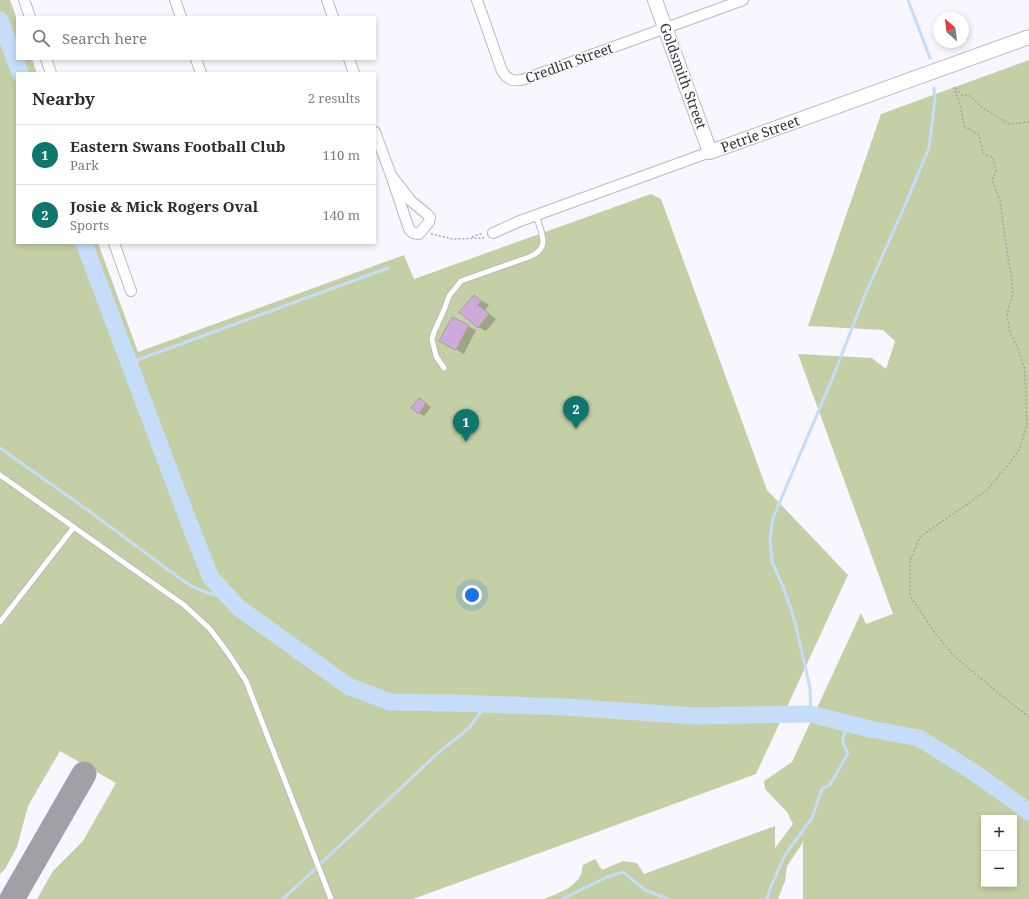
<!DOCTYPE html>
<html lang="en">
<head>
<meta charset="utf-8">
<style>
	:root { --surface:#fff; --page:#f2f2f3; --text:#2b2b33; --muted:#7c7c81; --line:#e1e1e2; --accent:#0f766e }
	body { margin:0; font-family:"Noto Serif",serif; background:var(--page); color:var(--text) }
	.controls { position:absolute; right:12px; bottom:12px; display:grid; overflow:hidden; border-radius:0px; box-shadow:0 2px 6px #0003 }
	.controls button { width:36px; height:36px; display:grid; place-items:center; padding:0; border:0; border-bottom:1px solid var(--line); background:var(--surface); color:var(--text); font:20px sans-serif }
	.compass { position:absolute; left:933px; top:12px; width:36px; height:36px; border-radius:50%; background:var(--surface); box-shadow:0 2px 6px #0003; rotate:332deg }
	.you { position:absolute; left:472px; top:595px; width:14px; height:14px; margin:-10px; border:3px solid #fff; border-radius:50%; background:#1a73e8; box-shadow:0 0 0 6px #1a73e833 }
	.badge { display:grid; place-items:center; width:26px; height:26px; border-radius:50%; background:var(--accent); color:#fff; font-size:13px; font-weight:700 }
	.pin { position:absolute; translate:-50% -33px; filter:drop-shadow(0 1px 2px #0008) }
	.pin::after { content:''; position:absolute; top:21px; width:14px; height:12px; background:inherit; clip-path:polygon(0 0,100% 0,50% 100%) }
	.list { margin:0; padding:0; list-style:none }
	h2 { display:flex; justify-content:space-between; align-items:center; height:52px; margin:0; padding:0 16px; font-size:17px }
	h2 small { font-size:13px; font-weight:400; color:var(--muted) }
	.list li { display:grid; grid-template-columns:26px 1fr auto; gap:12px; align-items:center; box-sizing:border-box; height:60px; padding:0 16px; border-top:1px solid var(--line) }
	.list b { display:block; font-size:15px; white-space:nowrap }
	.list p { margin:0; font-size:13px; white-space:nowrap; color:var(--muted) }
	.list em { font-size:13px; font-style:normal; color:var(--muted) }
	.icon { flex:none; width:22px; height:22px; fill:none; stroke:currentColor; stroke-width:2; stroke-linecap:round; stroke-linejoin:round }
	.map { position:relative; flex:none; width:1029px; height:899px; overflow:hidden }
	.search { position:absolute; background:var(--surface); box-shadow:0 2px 6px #0003; left:16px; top:16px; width:360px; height:44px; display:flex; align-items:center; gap:10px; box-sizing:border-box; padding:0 14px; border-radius:0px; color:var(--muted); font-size:15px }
	.panel { position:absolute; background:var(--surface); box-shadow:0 2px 6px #0003; left:16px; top:72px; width:360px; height:172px; border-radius:0px }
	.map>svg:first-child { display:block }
</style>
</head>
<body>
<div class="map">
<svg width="1029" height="899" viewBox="0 0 1029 899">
	<rect width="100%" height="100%" fill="#f8f6fe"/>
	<g fill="#c5cfa5" fill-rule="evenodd">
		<path d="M0,0H10L17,19V59H32L37,73H17V243H98L138,352L404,255L414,279L651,194L661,199L767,490L848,575L756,774L413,899H37L53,871L83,841L116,783L60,751L28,806L17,847L5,869L0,874Z"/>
		<path d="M1029,60V899H803V840L802,844L787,866L785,881L778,899H544C556,894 572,889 579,878C582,874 582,869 583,865L595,859L602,870L623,861L637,863L644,874L775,826V848L793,824L787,812L765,789L764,781L792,762L861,613L866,624L893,614L798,354L872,358L886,369L895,341L883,330L808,326L881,114ZM984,818H1014V884H984Z"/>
	</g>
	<g fill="#0003">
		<path d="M474,296L489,305L485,310L496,319L486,331L478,327Z"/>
		<path d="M468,326L476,330L464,354L448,345Z"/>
		<path d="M424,402L431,407L424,416L419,413Z"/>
	</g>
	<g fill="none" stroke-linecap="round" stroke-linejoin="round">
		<g stroke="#c5ddf8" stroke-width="3">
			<path d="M908,0L930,58"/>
			<path d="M129,363L388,268"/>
			<path d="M0,448L89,511L178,577L193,587L214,595L228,597"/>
			<path d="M811,714L810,688L795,622L783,586L772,562L770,539L773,518L833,377L865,295L902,212L929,148L935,99L934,88"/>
			<path d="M283,899L438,753L469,728L487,704"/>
			<path d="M562,899L607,877L623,872L645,890L668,899"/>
			<path d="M767,899L770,889L785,855L812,818L822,789L830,785L848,753C840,740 842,735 851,724"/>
		</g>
		<g stroke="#c5ddf8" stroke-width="17">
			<path d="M0,20L20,73"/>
			<path d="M84,243L188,520L211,578L239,608L348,686L390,702L454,703L566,707L695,716L811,714L870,729L919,738L975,773L1029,812"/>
		</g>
		<path stroke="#a2a0a6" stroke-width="25" d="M12,899L84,774"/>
	</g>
	<g fill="#cdaad9" stroke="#a5a0a6">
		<path d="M474,295L482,301L478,305L489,314L478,328L459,312Z"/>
		<path d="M452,317L469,325L456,350L439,341Z"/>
		<path d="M419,398L426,403L419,414L411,408Z"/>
	</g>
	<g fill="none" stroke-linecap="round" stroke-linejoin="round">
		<g stroke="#bbb9c0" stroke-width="7">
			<g id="lane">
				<path d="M444,368L436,356L432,339L434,332L444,310L449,296L461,281L529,257C552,248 541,233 536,215"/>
				<path d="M0,475L184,605L210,629L228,653L246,681L331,899"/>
				<path d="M0,622L74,527"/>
			</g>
		</g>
		<g stroke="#bbb9c0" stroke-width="12">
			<g id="street">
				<path d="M24,0L30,17"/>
				<path d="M175,0L181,17"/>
				<path d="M327,0L333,17"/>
				<path d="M477,0L502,71C508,81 515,82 525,79L743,0"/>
				<path d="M46,59L51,73"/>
				<path d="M196,59L201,73"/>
				<path d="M349,59L354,73"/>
				<path d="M375,132L391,175"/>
				<path d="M391,175L411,201L428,215L430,217L429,222L419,234L413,233L409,229Z"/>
				<path d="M493,233L520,221L710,152"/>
				<path d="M114,243L131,291"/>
			</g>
		</g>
		<g stroke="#bbb9c0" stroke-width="16">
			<path id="secondary" d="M655,0L710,152L1029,37"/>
		</g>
		<g stroke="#a6a4aa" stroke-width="1.5" stroke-dasharray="2 2" stroke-linecap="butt">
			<path d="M954,87L961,108L964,126L979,135L983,153L993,158L996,171L992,181L1000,200L1006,245L1011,274L1013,293L1007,315L1010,333L1018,348L1025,370L1027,424L1020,448L1009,464L986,491L920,537L910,561V596L935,633L955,657L991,687L1029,717"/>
			<path d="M956,88L962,95L970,96L983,108L1009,124L1029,122"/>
			<path d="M431,234L453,239L484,238"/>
			<path d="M472,237L483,233"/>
		</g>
		<use href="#lane" stroke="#fff" stroke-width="5"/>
		<use href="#street" stroke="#fff" stroke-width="10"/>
		<use href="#secondary" stroke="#fff" stroke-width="14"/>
	</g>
	<g text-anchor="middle" stroke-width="3" stroke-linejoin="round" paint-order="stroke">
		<g font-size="14" fill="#343336" stroke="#fff">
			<text transform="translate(569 63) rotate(-20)" y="5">Credlin Street</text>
			<text transform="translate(683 76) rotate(70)" y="5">Goldsmith Street</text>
			<text transform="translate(760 134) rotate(-20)" y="5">Petrie Street</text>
		</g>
	</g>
</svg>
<div class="controls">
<button>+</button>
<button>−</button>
</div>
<svg class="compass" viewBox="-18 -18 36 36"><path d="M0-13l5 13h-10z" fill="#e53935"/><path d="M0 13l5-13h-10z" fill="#7c7c81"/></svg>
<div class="you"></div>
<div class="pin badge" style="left:466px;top:442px">1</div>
<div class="pin badge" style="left:576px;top:429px">2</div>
<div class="search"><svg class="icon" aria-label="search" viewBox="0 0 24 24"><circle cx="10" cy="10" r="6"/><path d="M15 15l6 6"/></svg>Search here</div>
<section class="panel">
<h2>Nearby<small>2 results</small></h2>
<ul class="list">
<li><span class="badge">1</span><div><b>Eastern Swans Football Club</b><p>Park</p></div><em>110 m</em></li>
<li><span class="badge">2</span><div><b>Josie &amp; Mick Rogers Oval</b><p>Sports</p></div><em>140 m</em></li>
</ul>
</section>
</div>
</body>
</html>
